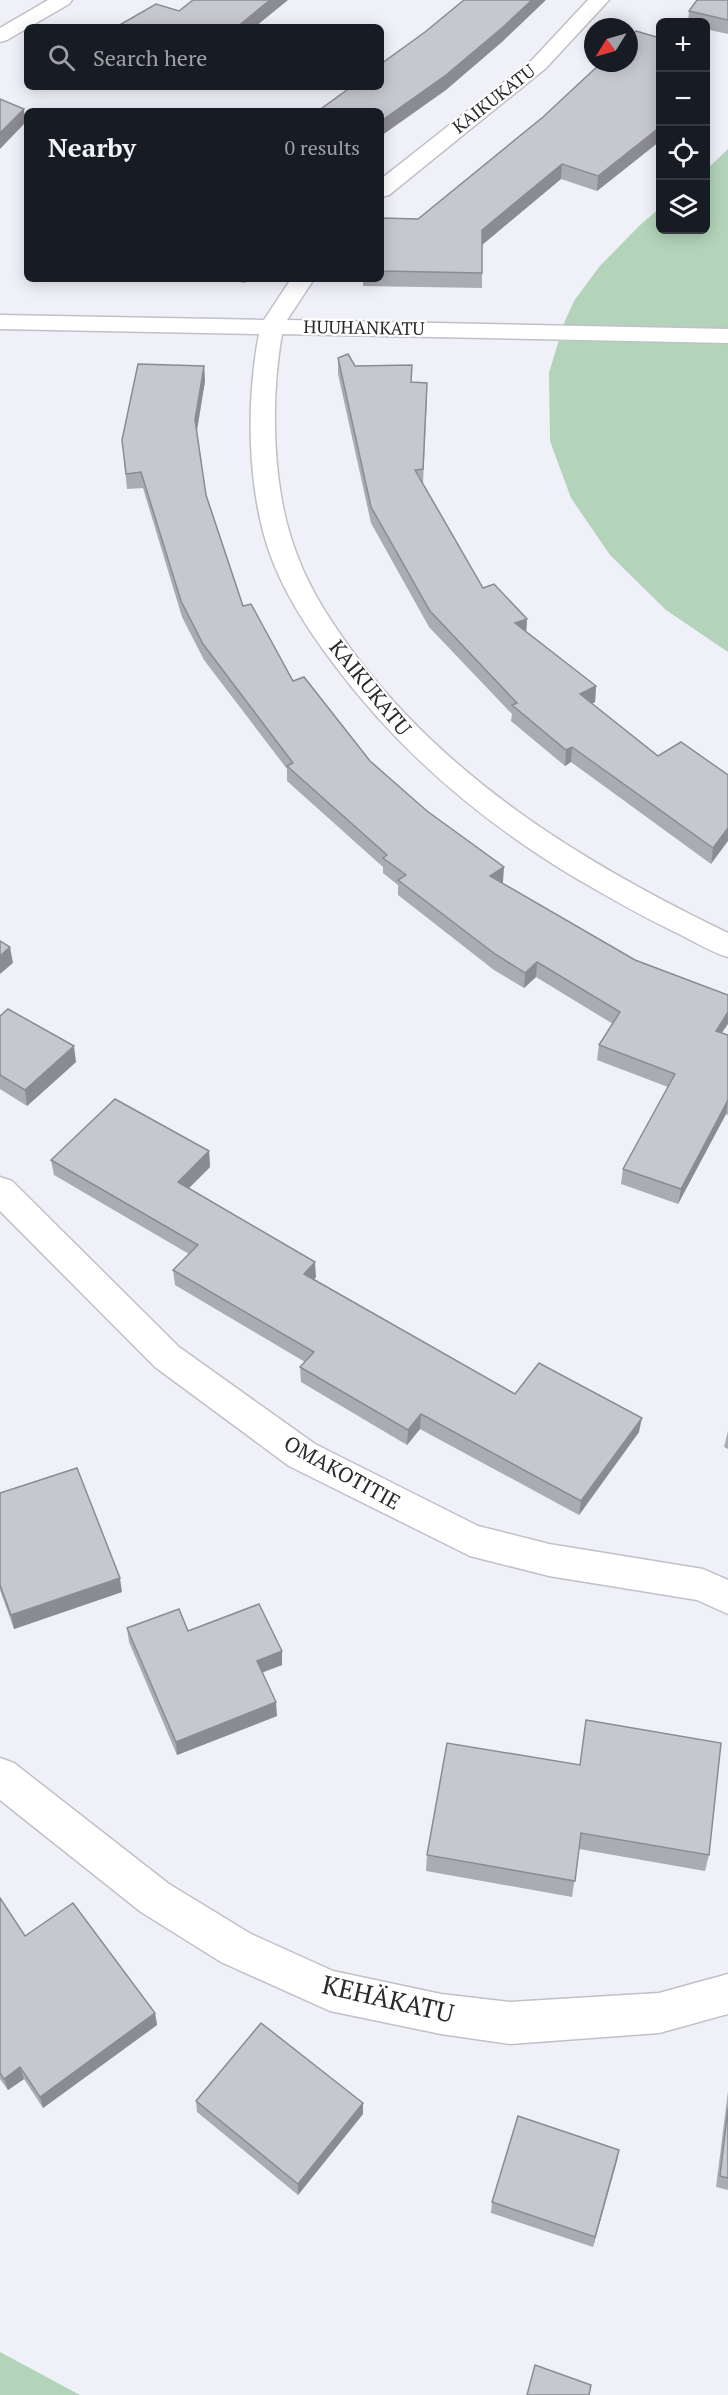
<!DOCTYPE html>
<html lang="en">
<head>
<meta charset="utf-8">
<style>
	:root { --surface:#171b24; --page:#242831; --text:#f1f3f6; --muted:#9ea1a6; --line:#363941 }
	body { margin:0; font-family:"PT Serif",serif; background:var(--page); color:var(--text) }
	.controls { position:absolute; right:18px; top:18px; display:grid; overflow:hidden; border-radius:9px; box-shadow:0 3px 15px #0003 }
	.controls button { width:54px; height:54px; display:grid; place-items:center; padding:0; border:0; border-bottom:2px solid var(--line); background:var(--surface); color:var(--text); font:30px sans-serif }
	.compass { position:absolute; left:584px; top:18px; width:54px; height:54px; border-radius:50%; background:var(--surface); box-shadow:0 3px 15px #0003; rotate:233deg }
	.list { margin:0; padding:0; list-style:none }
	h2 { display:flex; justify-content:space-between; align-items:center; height:78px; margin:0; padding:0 24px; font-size:26px }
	h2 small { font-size:20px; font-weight:400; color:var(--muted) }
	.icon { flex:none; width:33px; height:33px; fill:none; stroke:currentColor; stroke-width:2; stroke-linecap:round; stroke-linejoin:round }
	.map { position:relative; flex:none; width:728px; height:2395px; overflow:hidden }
	.search { position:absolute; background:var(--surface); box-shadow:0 3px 15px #0003; left:24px; top:24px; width:360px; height:66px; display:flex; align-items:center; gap:15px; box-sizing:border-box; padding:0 21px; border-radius:9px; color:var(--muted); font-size:22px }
	.panel { position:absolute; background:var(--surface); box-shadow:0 3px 15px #0003; left:24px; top:108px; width:360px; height:174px; border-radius:9px }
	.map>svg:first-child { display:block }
</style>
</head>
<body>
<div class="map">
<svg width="728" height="2395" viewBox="0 0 728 2395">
	<rect width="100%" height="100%" fill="#f0f0f9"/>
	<g fill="#b3d4ba">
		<path d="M728,149V652L666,610L610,555L571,498L550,441L549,373L564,323L574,301L599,267L640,225L660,208V230H706V170Z"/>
		<path d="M0,2352L80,2395H0Z"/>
	</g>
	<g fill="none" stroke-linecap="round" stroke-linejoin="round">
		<g stroke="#c0c0c8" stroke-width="3">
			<g id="minor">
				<path d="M48,0H72L69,4L7,40L0,42V28Z"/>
				<path d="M588,0H609L546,68L389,195L381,197V179L532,60Z"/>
				<path d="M291,279H314L287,320L728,329V343L282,334C270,402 272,491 297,555C311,593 335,628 359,660C455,785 588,865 728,933V957C711,952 695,942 679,934C645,918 612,899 579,880C483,823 400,753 333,663C308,630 284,593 270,554C247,489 246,401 259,334L0,329V315L264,320Z"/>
				<path d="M0,1177L12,1181L179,1347L315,1444L478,1526L549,1544L703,1569L728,1580V1614L697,1600L549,1576L470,1556L289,1466L155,1367L0,1211Z"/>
				<path d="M0,1758L14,1763L169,1884L251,1934L333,1971L441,1994L510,2002L659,1993L728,1974V2014L659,2033L510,2044L441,2034L330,2011L221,1962L141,1912L0,1800Z"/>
			</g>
		</g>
		<use href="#minor" fill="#fff" fill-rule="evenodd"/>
	</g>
	<g fill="#ababb3">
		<path d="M728,0V34L705,29V22H688L689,11Z"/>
		<path d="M660,38V141L597,191L561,179L482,245V288L363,286V279H381V218L418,219Z"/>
		<path d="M223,279H248L245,283Z"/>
		<path d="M338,358L427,398L423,484L483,588L527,619L526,631L596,686L595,702L592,703L658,756L728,775L711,864L571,762L565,766L511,721L512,714L429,627L371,523L338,374Z"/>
		<path d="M204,366L205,381L197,431L206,495L243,606L293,681L370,761L503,882L502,883L722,1033L728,1035V1115L726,1114L678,1204L621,1184L623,1169L668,1087L597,1060L599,1045L613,1024L536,977L524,988L494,970L398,895V885L383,873V867L287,781V769L204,660L182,617L143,488L127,489L122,440Z"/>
		<path d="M0,1016L76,1062L27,1106L0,1089Z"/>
		<path d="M209,1151L210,1167L189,1188L316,1277L314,1279L515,1394L639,1432L579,1515L420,1429L407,1445L301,1382L300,1367L305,1362L175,1285L173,1270L189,1254L54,1175L51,1160Z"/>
		<path d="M728,1431V1449L724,1447Z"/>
		<path d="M0,1493L122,1592L14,1629L0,1590Z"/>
		<path d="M127,1628L282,1651V1665L262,1673L277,1716L177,1755L129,1642Z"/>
		<path d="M447,1743L709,1855L705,1871L579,1849L572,1897L426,1871L427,1855Z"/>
		<path d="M0,1898L25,1936L155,2013L157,2025L43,2108L24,2079L8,2090L0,2079Z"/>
		<path d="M728,2091V2190L716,2187Z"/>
		<path d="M196,2101L363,2114L298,2195L197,2112Z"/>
		<path d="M619,2150L593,2247L491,2213L492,2202Z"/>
	</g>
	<g fill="#8b8b92">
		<path d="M270,0H288L255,27H237Z"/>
		<path d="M532,0H546L502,42L446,90L381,136V121Z"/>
		<path d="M24,109L25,123L0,149V133Z"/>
		<path d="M660,127V141L597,191L598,176Z"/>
		<path d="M562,164L561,179L482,245V230Z"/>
		<path d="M204,366L205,381L196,435L195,420Z"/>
		<path d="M527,619L526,635L515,623Z"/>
		<path d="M596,686L595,702L579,710L580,694Z"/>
		<path d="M572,747L571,762L565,766L566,750Z"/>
		<path d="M728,828V841L711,864L713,848Z"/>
		<path d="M504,867L503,882L489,891L490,876Z"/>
		<path d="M10,947L13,963L0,974V956Z"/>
		<path d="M537,962L536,977L524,988L525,973Z"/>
		<path d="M728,1012V1024L713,1046L716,1031Z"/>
		<path d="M74,1046L76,1062L27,1106L25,1090Z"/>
		<path d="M728,1100L726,1114L678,1204L681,1189Z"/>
		<path d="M209,1151L210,1167L180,1197L178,1182Z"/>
		<path d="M315,1262L316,1277L305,1289L304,1274Z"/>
		<path d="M421,1414L420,1429L407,1445L408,1430Z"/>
		<path d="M642,1418L639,1432L579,1515L581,1501Z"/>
		<path d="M120,1578L122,1592L14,1629L11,1615Z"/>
		<path d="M282,1651V1665L257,1674V1661Z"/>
		<path d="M276,1702L277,1716L177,1755L176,1742Z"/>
		<path d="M155,2013L157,2025L43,2108L40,2097Z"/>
		<path d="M20,2067L24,2079L8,2090L4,2079Z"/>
		<path d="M363,2103V2114L298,2195V2184Z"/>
		<path d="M619,2150L617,2161L593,2247L595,2237Z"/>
	</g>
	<g fill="#c7c7d0" stroke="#8b8b92" stroke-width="1.5">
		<path d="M193,0H270L237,27H116L156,4L179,11Z"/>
		<path d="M464,0H532L503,27L446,75L381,121V111H318L351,87H381V64L425,32Z"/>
		<path d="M697,0H728V20L689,11Z"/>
		<path d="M636,31L660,38V127L598,176L562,164L482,230V273L381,271V218L418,219L543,117L601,63H629V37Z"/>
		<path d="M0,99L24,109L0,133Z"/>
		<path d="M348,354L355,366L412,365L411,382L427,383L423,469L415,470L483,588L494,584L527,619L515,623L596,686L580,694L658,756L681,742L728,775V828L713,848L572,747L566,750L512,705L517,703L430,611L371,507L338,358Z"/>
		<path d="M138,364L204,366L195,420L206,495L243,606L251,604L293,681L304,677L370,761L427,811L504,867L490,876L635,960L728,995V1012L716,1031L728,1035V1100L681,1189L623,1169L675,1074L599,1045L620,1012L537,962L525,973L495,954L398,880L406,875L383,858L387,855L287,766L293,763L203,644L181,601L141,472L126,474L122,440Z"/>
		<path d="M0,941L10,947L0,956Z"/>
		<path d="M8,1009L74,1046L25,1090L0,1075V1016Z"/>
		<path d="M115,1099L209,1151L178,1182L315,1262L304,1274L515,1394L539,1363L642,1418L581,1501L421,1414L408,1430L300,1367L314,1352L173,1270L198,1245L51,1160Z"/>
		<path d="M77,1468L120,1578L11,1615L0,1585V1493Z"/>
		<path d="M259,1604L282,1651L257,1661L276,1702L176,1742L127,1628L179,1609L188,1631Z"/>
		<path d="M586,1720L721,1743L709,1855L581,1833L575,1881L427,1855L447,1743L580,1765Z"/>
		<path d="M0,1898L25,1936L73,1903L155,2013L40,2097L20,2067L4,2079L0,2073Z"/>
		<path d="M261,2023L363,2103L298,2184L196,2101Z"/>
		<path d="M728,2108V2178L720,2176Z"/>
		<path d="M518,2116L619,2150L595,2237L492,2202Z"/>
		<path d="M535,2365L591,2385L589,2395H527Z"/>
	</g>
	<g text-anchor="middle" stroke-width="4.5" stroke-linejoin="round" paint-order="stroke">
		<g font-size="18" fill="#29292c" stroke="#fefefe">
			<text transform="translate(494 99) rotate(-38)" y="6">KAIKUKATU</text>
			<text transform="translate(364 328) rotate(1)" y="6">HUUHANKATU</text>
		</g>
		<g font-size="21" fill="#29292c" stroke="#fefefe">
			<text transform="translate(370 688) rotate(51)" y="7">KAIKUKATU</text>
			<text transform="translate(342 1473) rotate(29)" y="7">OMAKOTITIE</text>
		</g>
		<g font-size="26" fill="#29292c" stroke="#fefefe">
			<text transform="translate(388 1999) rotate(13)" y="9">KEHÄKATU</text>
		</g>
	</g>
</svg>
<div class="controls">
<button>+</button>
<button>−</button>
<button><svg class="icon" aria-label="locate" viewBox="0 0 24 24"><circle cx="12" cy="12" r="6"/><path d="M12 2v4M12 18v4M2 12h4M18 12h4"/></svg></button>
<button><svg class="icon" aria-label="layers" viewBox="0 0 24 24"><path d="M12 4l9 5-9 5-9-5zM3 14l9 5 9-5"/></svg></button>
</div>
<svg class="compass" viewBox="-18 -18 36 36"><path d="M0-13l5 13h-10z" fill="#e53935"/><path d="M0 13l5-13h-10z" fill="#9ea1a6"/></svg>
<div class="search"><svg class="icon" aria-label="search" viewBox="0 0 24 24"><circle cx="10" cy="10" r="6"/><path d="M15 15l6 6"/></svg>Search here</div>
<section class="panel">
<h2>Nearby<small>0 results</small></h2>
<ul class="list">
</ul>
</section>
</div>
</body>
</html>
